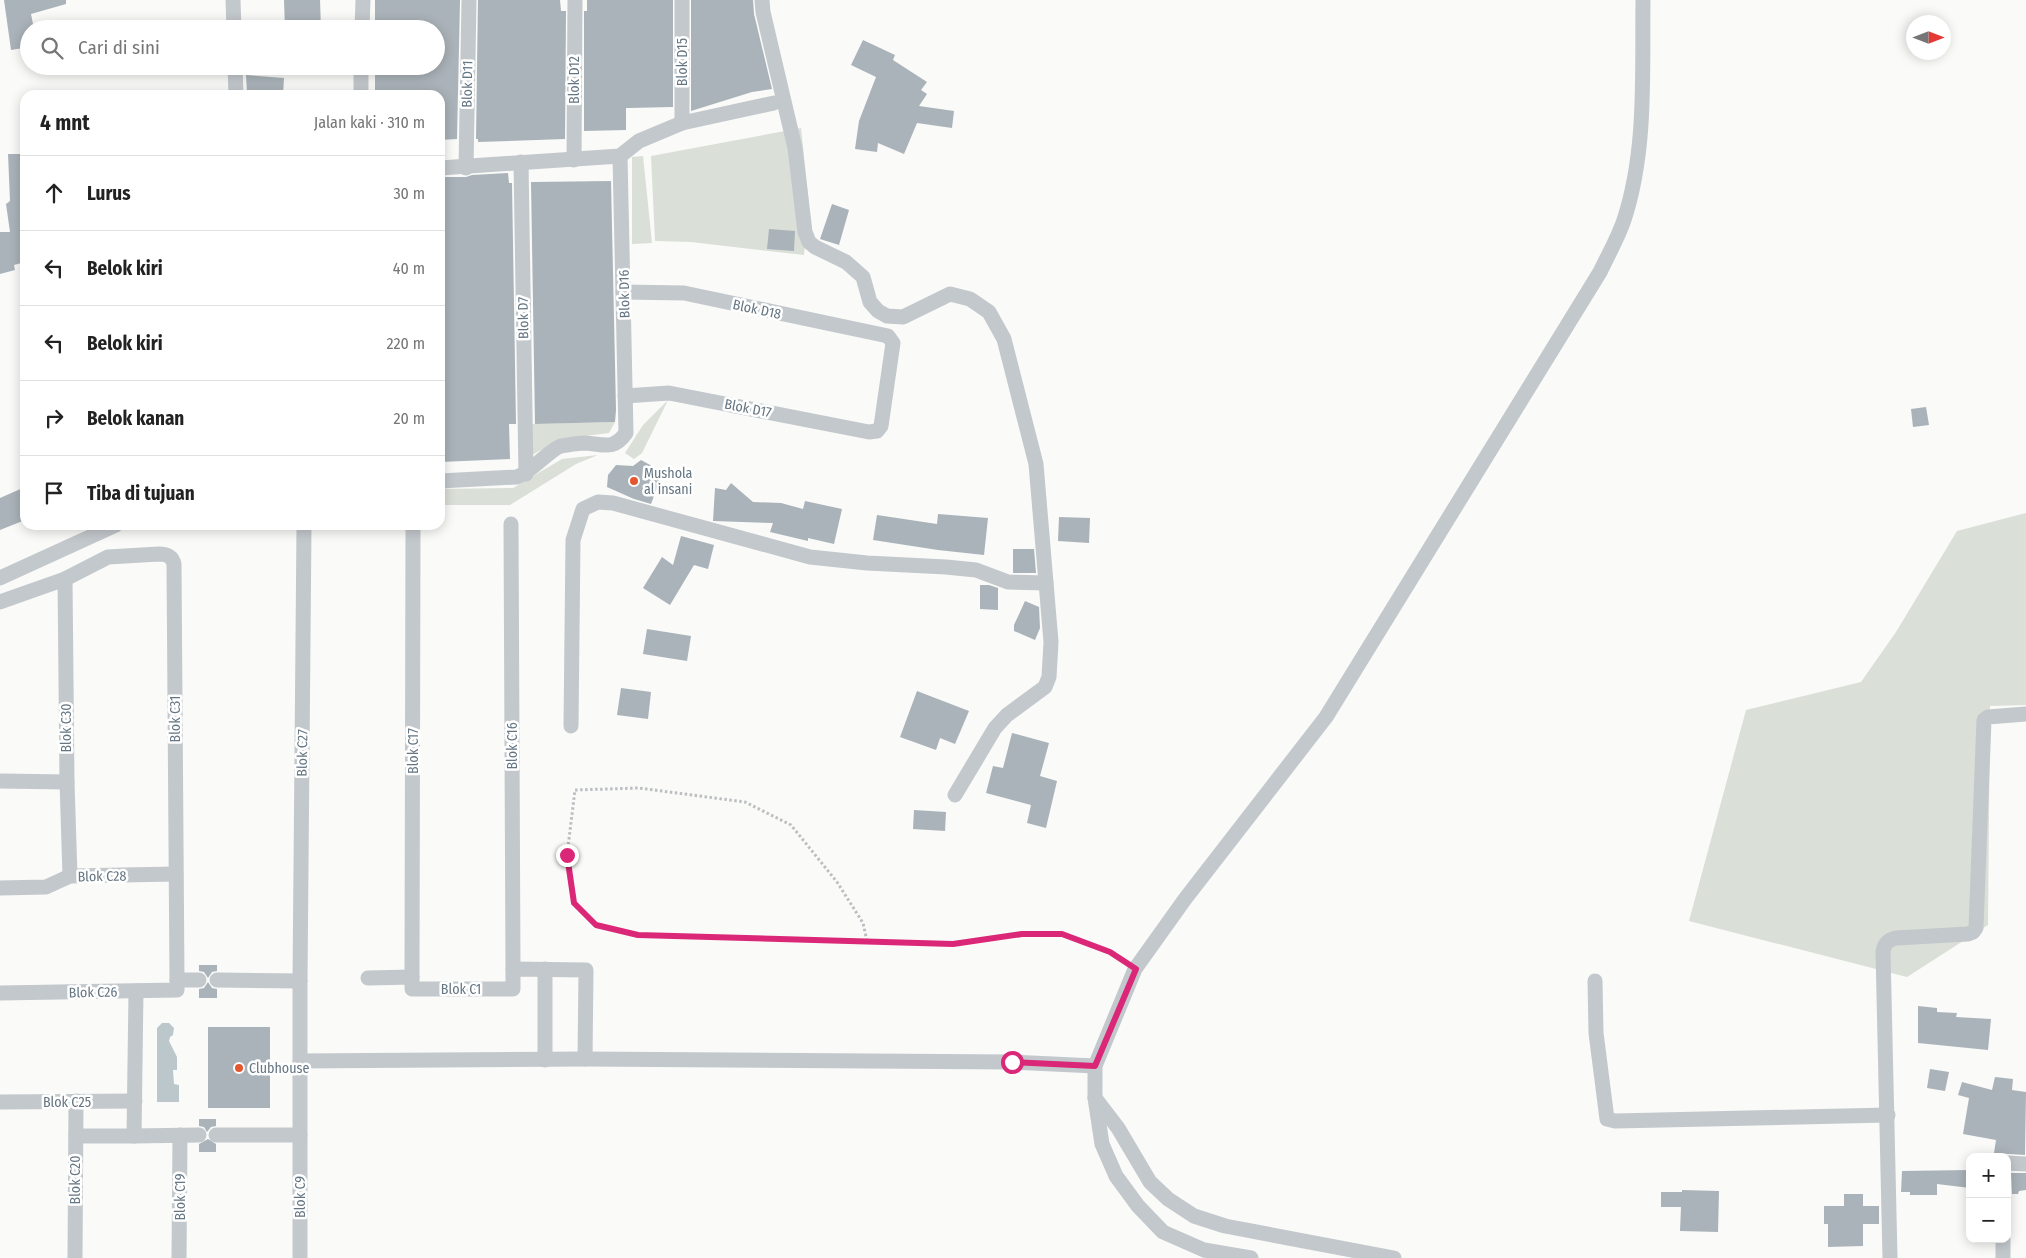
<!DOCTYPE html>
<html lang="id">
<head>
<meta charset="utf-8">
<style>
	:root { --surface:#fff; --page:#f6f6f6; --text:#222; --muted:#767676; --line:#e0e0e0 }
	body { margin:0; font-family:"Fira Sans Condensed",sans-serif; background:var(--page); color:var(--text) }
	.controls { position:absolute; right:15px; bottom:15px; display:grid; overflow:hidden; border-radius:10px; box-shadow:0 2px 12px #0003 }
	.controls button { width:45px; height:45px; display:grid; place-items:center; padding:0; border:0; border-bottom:1px solid var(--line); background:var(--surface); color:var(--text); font:25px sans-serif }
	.compass { position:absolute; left:1906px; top:15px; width:45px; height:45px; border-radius:50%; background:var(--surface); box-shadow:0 2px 12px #0003; rotate:90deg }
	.stop { position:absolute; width:15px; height:15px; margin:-11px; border:4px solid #db2777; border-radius:50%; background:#fff }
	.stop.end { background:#db2777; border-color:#fff; box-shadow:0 1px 5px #0008 }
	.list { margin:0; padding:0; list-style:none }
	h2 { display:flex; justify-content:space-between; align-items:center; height:65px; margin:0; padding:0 20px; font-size:21px }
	h2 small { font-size:16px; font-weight:400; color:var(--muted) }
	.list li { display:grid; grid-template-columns:32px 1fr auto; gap:15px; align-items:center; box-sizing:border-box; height:75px; padding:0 20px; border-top:1px solid var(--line) }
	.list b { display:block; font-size:19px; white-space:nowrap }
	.list em { font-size:16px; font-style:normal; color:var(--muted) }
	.icon { flex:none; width:28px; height:28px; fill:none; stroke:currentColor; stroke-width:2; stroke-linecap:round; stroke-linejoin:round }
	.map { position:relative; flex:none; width:2026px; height:1258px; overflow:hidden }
	.search { position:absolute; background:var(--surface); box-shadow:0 2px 12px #0003; left:20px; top:20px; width:425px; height:55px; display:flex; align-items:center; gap:12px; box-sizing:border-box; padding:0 18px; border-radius:28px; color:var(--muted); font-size:19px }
	.panel { position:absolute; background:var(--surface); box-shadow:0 2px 12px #0003; left:20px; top:90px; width:425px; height:440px; border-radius:15px }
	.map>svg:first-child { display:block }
</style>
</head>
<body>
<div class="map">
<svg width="2026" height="1258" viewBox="0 0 2026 1258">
	<rect width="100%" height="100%" fill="#fafaf8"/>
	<g fill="#dadfd7">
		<path d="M801,128L809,204L804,255L691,242L655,241L651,156Z"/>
		<path d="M643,156L652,243L632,244V157Z"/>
		<path d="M668,400L642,453L634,459L625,453L643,425Z"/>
		<path d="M615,422L609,433L561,439L532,455L531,424Z"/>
		<path d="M598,455L576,464L510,505H440V489L513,488L562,459Z"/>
		<path d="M2026,513V705L1990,706L1988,925L1907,977L1689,921L1746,710L1861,682L1896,632L1957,531Z"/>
	</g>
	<path fill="#bbc7cb" d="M162,1023H169L174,1028L173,1035L170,1037L169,1041L177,1057V1070H173L174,1084L179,1085V1102H157V1028Z"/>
	<g fill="#aab3b9">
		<path d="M4,0H66V4L31,14L34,29H29V47L11,50Z"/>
		<path d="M284,0H320L321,29H285Z"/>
		<path d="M375,0H460L457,139L440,140V95H375V66H436V29H375Z"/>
		<path d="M478,0H560L561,11H566L565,139L478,142V139H476Z"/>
		<path d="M587,0H673V107L628,108H626V130L584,131V11H587Z"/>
		<path d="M691,0H753L754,14L772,89L752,92L691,111Z"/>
		<path d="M863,40L895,55L893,60L927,82L921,90L927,94L919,106L954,111L952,128L917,123L904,154L878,143L877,152L855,149L859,121L876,77L851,65Z"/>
		<path d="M246,75L284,78L283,95L247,93Z"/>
		<path d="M8,154H25V262L14,265L15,270L0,274V232H10L6,204L10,201Z"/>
		<path d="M508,173L509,183H512L516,424H509L510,459L440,462V177H466L472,175Z"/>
		<path d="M611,181L616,410L615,422L535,424L531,182Z"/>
		<path d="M832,204L849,210L839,245L820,239Z"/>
		<path d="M769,229L795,231L794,251L767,249Z"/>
		<path d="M1926,407L1929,425L1913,427L1911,409Z"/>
		<path d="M641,460L663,472L651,504L634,499L607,487L608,475L616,465L633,466Z"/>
		<path d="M731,483L753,502L781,503L803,509L805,501L842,509L834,544L808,538V541L770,532L773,523L713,521L715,488L726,490Z"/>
		<path d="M25,487V520L0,530V498Z"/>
		<path d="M938,514L988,518L984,555L938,550L873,540L877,515L937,524Z"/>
		<path d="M1059,517L1090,518L1089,543L1058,541Z"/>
		<path d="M681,536L714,545L708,569L694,565L670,605L643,588L662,557L673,565Z"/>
		<path d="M1013,549H1034L1036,573H1013Z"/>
		<path d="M980,585H989L998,588V610L980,609Z"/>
		<path d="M1025,601L1039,607L1040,628L1035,640L1014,631V625Z"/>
		<path d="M647,629L691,636L687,661L643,654Z"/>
		<path d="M621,688L651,692L648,719L617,715Z"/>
		<path d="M917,691L969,711L955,744L940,738L936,750L900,737Z"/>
		<path d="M1012,733L1049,743L1040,776L1057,781L1046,828L1027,823L1031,805L986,793L993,766L1003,768Z"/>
		<path d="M914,810L946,812L945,831L913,829Z"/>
		<path d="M199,965H217V971L212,972L208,978L204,972L199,971Z"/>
		<path d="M208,982L212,988L217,989V998H199V989L204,988Z"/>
		<path d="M1918,1006L1937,1008V1012L1957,1013L1956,1017L1991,1019L1988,1050L1918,1043Z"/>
		<rect x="208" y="1027" width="62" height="81"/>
		<path d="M1930,1069L1949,1072L1945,1091L1927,1088Z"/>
		<path d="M1995,1077L2013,1079L2012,1090L2026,1092L2025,1155L1994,1153L1996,1140L1963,1134L1969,1098L1958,1095L1962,1082L1992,1090Z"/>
		<path d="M199,1119H216V1126L211,1127L207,1132L204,1127L199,1126Z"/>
		<path d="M208,1139L216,1144V1152H199V1144Z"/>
		<path d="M1970,1170V1188L1937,1184V1195H1910V1192H1901L1902,1171Z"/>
		<path d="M2011,1173H2026V1190L2019,1191L2018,1194H2012Z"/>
		<path d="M1682,1190L1719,1191L1718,1232L1680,1231L1681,1207H1661V1192H1682Z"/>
		<path d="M1844,1194H1863V1206H1879V1224H1863V1246L1828,1247V1224H1824V1206H1844Z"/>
	</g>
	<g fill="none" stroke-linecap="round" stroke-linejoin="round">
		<path stroke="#bbbfc2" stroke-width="3" stroke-dasharray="2.5 2.5" stroke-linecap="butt" d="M867,941L863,923L837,882L791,825L745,802L639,788L575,790L567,855L574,903L596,925L638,935L953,944L1022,934H1062L1110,951L1122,960"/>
		<g stroke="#c3c8cc" stroke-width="15">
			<path d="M233,0L234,29"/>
			<path d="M682,0V123"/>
			<path d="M762,0L763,12L795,148L805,232L809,242L815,247L846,262L863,277L870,302L878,311L887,316L903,317L950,294L970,299L989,312L1004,339L1036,464L1051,642L1049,677L1045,687L1007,715L995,728L955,795"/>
			<path d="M362,29L363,0"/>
			<path d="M235,66L236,95"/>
			<path d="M361,95V66"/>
			<path d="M574,160L575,0"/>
			<path d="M521,162L526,474"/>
			<path d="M440,168L620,156L639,141L682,123L774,103"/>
			<path d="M466,168L469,0"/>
			<path d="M623,292L684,293L888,336L893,343L881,426L877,431L869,432L669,393L625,396"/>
			<path d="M440,481L517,477C533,471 550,449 561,446C568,445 578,443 585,443C604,444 613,451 626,433L620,156"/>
			<path d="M511,524L513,969"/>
			<path d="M0,578L116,525"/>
			<path d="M65,579L67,782L70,876"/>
			<path d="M0,602L65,579L108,557L159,554C167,554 172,556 174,564L177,980H199"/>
			<path d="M571,726L573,540L583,509L598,502L613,503L810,557L867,563L946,567L976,570L1008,582L1046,583"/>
			<path d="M0,781L67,782"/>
			<path d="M0,888L46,887L70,876L176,874"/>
			<path d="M545,969V1060"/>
			<path d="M412,977L413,525"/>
			<path d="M368,978L412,977V989H513V969L586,970L585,1059"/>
			<path d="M217,980L300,981"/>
			<path d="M1595,981L1596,1033L1607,1119L1615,1121L1888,1115"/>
			<path d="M136,991L134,1136L199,1135"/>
			<path d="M0,993L177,990V980"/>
			<path d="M300,1061L585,1059L1012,1062L1095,1066"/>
			<path d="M1095,1098L1118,1128L1150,1182L1168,1199L1194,1216L1225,1226L1394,1258"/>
			<path d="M0,1102L135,1101"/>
			<path d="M216,1135H300"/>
			<path d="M76,1136H134"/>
			<path d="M2007,1163L2026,1164"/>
			<path d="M2003,1239V1258"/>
			<path d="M75,1258L76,1101"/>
			<path d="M179,1258L180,1135"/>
			<path d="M300,1258V981L304,525"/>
			<path d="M1251,1258L1204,1250L1163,1232L1138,1206L1116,1176L1102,1144L1095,1098V1066L1135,969L1185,899L1326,717L1600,272C1608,255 1618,238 1624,220C1647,150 1642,73 1643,0"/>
			<path d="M1890,1258L1883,951C1885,943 1888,940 1896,938L1968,934L1973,932L1976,928L1984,720L1988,717L2026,714"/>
		</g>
	</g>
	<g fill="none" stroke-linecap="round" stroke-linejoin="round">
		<path stroke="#db2777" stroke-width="6" d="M567,855L574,903L596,925L638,935L953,944L1022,934H1062L1110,952L1136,969L1095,1066L1012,1062"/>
	</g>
	<g fill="#e4572e" stroke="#fff" stroke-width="2">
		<circle cx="634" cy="481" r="5"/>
		<circle cx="239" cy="1068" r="5"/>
	</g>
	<g text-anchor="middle" stroke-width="5" stroke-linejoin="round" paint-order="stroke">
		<g font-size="14" fill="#657683" stroke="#fff">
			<text transform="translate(682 62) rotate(-90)" y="5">Blok D15</text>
			<text transform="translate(574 80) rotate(-90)" y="5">Blok D12</text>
			<text transform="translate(467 84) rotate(-89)" y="5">Blok D11</text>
			<text transform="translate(624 294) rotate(-91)" y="5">Blok D16</text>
			<text transform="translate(757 309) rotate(12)" y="5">Blok D18</text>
			<text transform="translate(523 318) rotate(-91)" y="5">Blok D7</text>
			<text transform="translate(748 408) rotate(11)" y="5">Blok D17</text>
			<text transform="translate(175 719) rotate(-90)" y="5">Blok C31</text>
			<text transform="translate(66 728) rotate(-90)" y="5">Blok C30</text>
			<text transform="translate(512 746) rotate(-90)" y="5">Blok C16</text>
			<text transform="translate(413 751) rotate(-90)" y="5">Blok C17</text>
			<text transform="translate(302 753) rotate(-89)" y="5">Blok C27</text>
			<text transform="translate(102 876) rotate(-1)" y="5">Blok C28</text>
			<text x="461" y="994">Blok C1</text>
			<text transform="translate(93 992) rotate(-1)" y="5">Blok C26</text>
			<text x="67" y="1107">Blok C25</text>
			<text transform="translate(75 1180) rotate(-90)" y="5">Blok C20</text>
			<text transform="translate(180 1197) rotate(-90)" y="5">Blok C19</text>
			<text transform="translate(300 1197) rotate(-90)" y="5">Blok C9</text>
		</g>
		<g font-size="14" fill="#657683" stroke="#fff" text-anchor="start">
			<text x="644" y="478">Mushola<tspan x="644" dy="16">al insani</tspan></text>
			<text x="249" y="1073">Clubhouse</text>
		</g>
	</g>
</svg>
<div class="controls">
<button>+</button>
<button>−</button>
</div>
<svg class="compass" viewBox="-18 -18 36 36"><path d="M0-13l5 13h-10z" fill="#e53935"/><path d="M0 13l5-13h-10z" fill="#767676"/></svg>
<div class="stop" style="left:1012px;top:1062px"></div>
<div class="stop end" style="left:567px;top:855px"></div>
<div class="search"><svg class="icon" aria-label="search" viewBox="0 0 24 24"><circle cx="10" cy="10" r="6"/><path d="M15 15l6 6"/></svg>Cari di sini</div>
<section class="panel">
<h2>4 mnt<small>Jalan kaki · 310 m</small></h2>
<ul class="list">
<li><svg class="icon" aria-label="ahead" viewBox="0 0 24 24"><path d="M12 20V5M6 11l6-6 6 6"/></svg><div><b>Lurus</b></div><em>30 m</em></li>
<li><svg class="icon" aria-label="left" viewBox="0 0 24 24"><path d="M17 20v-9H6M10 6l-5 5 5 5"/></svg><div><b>Belok kiri</b></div><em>40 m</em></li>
<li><svg class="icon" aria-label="left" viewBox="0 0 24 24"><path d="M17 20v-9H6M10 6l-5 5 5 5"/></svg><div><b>Belok kiri</b></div><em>220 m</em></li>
<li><svg class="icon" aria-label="right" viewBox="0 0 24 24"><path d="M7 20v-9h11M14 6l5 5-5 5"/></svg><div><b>Belok kanan</b></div><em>20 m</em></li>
<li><svg class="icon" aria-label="arrive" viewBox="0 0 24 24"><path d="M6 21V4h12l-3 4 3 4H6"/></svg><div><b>Tiba di tujuan</b></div></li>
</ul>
</section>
</div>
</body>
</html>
